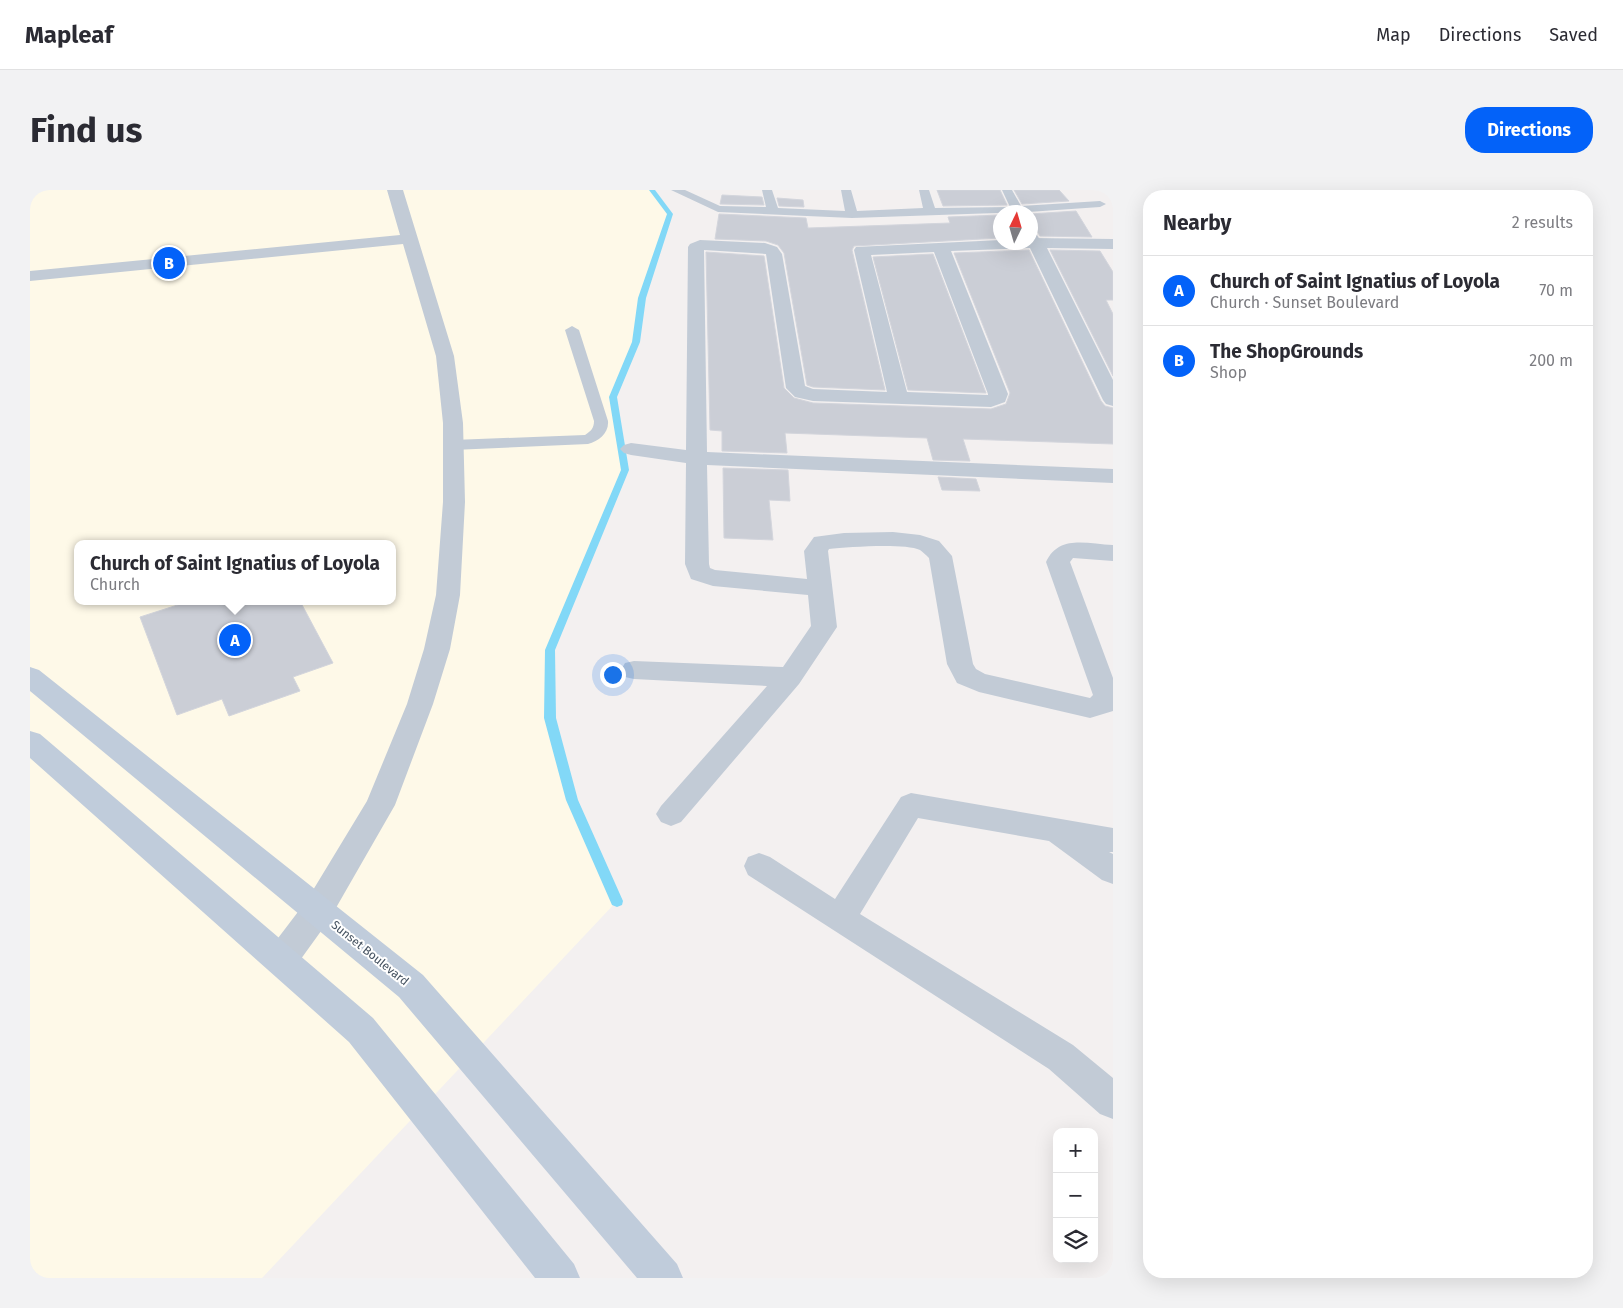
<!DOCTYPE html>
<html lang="en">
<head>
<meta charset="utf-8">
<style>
	:root { --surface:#fff; --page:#f2f2f3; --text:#2b2b33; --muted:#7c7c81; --line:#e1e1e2; --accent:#0362f9 }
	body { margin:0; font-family:"Fira Sans",sans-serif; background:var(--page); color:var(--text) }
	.controls { position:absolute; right:15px; bottom:15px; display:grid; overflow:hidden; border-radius:10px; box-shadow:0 5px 20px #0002 }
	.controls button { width:45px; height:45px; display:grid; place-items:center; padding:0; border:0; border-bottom:1px solid var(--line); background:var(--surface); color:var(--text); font:25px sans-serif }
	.compass { position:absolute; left:963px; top:15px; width:45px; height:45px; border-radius:50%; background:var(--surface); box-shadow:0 5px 20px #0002; rotate:5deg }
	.you { position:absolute; left:582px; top:484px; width:18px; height:18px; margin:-12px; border:4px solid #fff; border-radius:50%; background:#1a73e8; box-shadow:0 0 0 8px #1a73e833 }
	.badge { display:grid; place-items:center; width:32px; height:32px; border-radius:50%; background:var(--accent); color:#fff; font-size:16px; font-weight:700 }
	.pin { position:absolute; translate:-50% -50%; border:2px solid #fff; box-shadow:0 1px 5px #0006 }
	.popup { position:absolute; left:44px; top:350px; width:322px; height:65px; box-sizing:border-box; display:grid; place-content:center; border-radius:10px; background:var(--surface); filter:drop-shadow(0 1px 4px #0005); font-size:16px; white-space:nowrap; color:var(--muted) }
	.popup b { font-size:19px; color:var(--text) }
	.popup::after { content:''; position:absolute; left:50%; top:100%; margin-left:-10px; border:10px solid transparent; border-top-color:var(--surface) }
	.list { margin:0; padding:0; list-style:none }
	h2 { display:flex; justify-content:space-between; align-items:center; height:65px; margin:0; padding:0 20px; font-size:21px }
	h2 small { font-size:16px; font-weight:400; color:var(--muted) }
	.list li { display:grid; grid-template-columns:32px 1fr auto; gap:15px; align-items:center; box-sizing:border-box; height:70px; padding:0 20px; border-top:1px solid var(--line) }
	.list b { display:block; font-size:19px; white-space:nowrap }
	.list p { margin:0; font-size:16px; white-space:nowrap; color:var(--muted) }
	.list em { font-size:16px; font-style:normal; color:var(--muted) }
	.icon { flex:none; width:28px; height:28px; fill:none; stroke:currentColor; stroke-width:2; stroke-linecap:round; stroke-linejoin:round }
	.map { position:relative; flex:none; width:1083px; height:1088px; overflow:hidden; border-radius:20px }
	header { display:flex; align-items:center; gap:30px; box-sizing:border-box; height:70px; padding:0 25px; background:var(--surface); border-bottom:1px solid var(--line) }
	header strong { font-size:24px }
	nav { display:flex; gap:28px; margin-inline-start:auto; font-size:18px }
	.intro { display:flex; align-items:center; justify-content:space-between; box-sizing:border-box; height:120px; padding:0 30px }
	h1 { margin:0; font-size:35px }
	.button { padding:12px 22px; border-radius:20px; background:var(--accent); color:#fff; font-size:18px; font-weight:700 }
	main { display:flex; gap:30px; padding:0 30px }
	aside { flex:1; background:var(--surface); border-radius:20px; box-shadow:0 5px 20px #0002 }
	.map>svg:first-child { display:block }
</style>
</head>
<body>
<header>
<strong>Mapleaf</strong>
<nav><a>Map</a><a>Directions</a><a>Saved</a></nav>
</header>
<div class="intro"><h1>Find us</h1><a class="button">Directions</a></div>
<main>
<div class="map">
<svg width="1083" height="1088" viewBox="0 0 1083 1088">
	<rect width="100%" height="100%" fill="#f3f0f0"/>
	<path fill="#fef9e8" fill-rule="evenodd" d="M0,0H622L640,24L612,108L606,152L583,207L595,280L515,462L523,539L542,610L587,711L232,1088H0ZM48,354H362V411H48Z"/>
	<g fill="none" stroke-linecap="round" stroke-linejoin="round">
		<path fill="#82d8f7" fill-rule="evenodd" d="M619,0H625L643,24L616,108L610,152L587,207L599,280L525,460L526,528L548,610L593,711L592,715L587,717L582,715L536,610L514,528L515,460L591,280L579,207L602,152L608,108L637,24Z"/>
	</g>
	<g fill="#cbced6" stroke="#d3d5dc">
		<path d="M907,0H970L977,15L913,16Z"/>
		<path d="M984,0H1029L1039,11L992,14Z"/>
		<path d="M692,5L732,7L734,15L690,14Z"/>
		<path d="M747,8L773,10L774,17L749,16Z"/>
		<path d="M1046,21L1062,47L1010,46L1006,40L1000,38V24Z"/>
		<path d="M689,24L776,28L778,38L920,33L918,27L970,25V48L824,56L822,60L855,200L783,197L777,195L754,63L748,55L736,51L685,49Z"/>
		<path d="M999,60L1071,211L1075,216L1083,218V254L933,249L940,271L903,270L897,248L755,243L757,263L692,261V241L680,240L676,62L734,66L754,198L764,208L783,213L961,219L976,214L980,203L924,63Z"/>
		<path d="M1020,60L1070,61L1083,82V110H1076L1083,124V186Z"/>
		<path d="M903,64L956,203L878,200L843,67Z"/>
		<path d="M693,278L758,280L760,311L739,310L743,350L694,348Z"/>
		<path d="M908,287L946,289L950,301L912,300Z"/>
		<path d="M160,411H270L303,473L263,487L270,501L199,526L192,509L147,525L110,427Z"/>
	</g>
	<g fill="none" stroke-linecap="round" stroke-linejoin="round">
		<g fill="#c2cbd6" fill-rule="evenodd">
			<path d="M641,0H655L690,16L736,17L732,0H742L748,18L815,21L811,0H821L827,21L893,18L889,0H899L905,18L980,17L972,0H982L991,16L1070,11L1076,14L1070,17L998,22L822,28L688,22Z"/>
			<path d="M1001,40L1005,42L1012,53L1010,56L1006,57L1000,53Z"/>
			<path d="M542,136L549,140L578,231C579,243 569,251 558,254L423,260L418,258L415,255L418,252L423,250L555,245C561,241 564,238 564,231L535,140Z"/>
		</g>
		<g fill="#c2cbd6" fill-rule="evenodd">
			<path d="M357,0H373L424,166L433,233L435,312L430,405L420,459L403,514L365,615L299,730L263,780L251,785L239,780L235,770L239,760L277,710L337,611L377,514L394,459L406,405L413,312V233L406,166L373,54L0,91V81L370,45Z"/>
			<path d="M1001,48L1083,49V59L1017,58L1083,190V216L1076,214L1073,210L1000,58L921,61L978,204L975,212L961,217L783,211L765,207L756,198L736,64L674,60L677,262L1083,279V293L677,275L679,374L680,378L685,380L777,389L774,361L784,347L814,343L863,342L890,345L909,351L922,366L943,474L946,479L955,484L1060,508L1063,505L1016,372C1029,344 1057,354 1083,355V371L1043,368L1040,372L1083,488V521L1060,528L949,502L927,493L917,474L899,368C896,365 893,362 890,360C875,353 818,357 799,359L798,361L807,437L769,494L651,632L641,636L631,632L626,624L631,616L737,496L604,489L595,487L591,480L595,473L604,471L753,477L781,436L778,405L683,396L661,389L655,374L656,273L601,265L594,263L590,259L594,255L601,253L656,260L658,57L660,54L670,50L735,53L747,57L752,64L775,196L783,199L857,202L824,60L826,57L971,50V52H1001ZM904,62L958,204V205L877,202L841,65Z"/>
			<path d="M881,603L1083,638V662H1079L1083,664V694L1072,690L1019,651L888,628L830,724L1043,855L1083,888V929L1070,924L1019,879L718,685L714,676L718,667L729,663L740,667L805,709L871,607Z"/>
		</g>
		<g fill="#c0ccdb" fill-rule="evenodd">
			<path d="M0,477L9,480L393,785L647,1074L653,1088H607L369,807L0,501Z"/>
			<path d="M0,541L10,544L343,828L544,1074L550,1088H505L319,852L0,568Z"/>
		</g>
	</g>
	<g text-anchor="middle" stroke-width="4" stroke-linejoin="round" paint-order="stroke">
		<g font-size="12" fill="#455260" stroke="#fff">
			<text transform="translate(340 763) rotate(39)" y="4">Sunset Boulevard</text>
		</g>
	</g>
</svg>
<div class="controls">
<button>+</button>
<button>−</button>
<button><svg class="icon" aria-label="layers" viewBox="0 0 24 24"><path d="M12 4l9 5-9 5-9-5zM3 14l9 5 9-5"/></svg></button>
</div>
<svg class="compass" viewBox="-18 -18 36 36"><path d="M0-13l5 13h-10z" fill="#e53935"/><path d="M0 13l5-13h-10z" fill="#7c7c81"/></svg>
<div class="you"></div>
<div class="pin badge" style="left:205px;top:450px">A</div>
<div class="popup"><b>Church of Saint Ignatius of Loyola</b>Church</div>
<div class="pin badge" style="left:139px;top:73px">B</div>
</div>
<aside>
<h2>Nearby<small>2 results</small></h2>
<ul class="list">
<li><span class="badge">A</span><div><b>Church of Saint Ignatius of Loyola</b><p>Church · Sunset Boulevard</p></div><em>70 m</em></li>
<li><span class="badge">B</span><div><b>The ShopGrounds</b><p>Shop</p></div><em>200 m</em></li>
</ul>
</aside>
</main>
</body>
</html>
